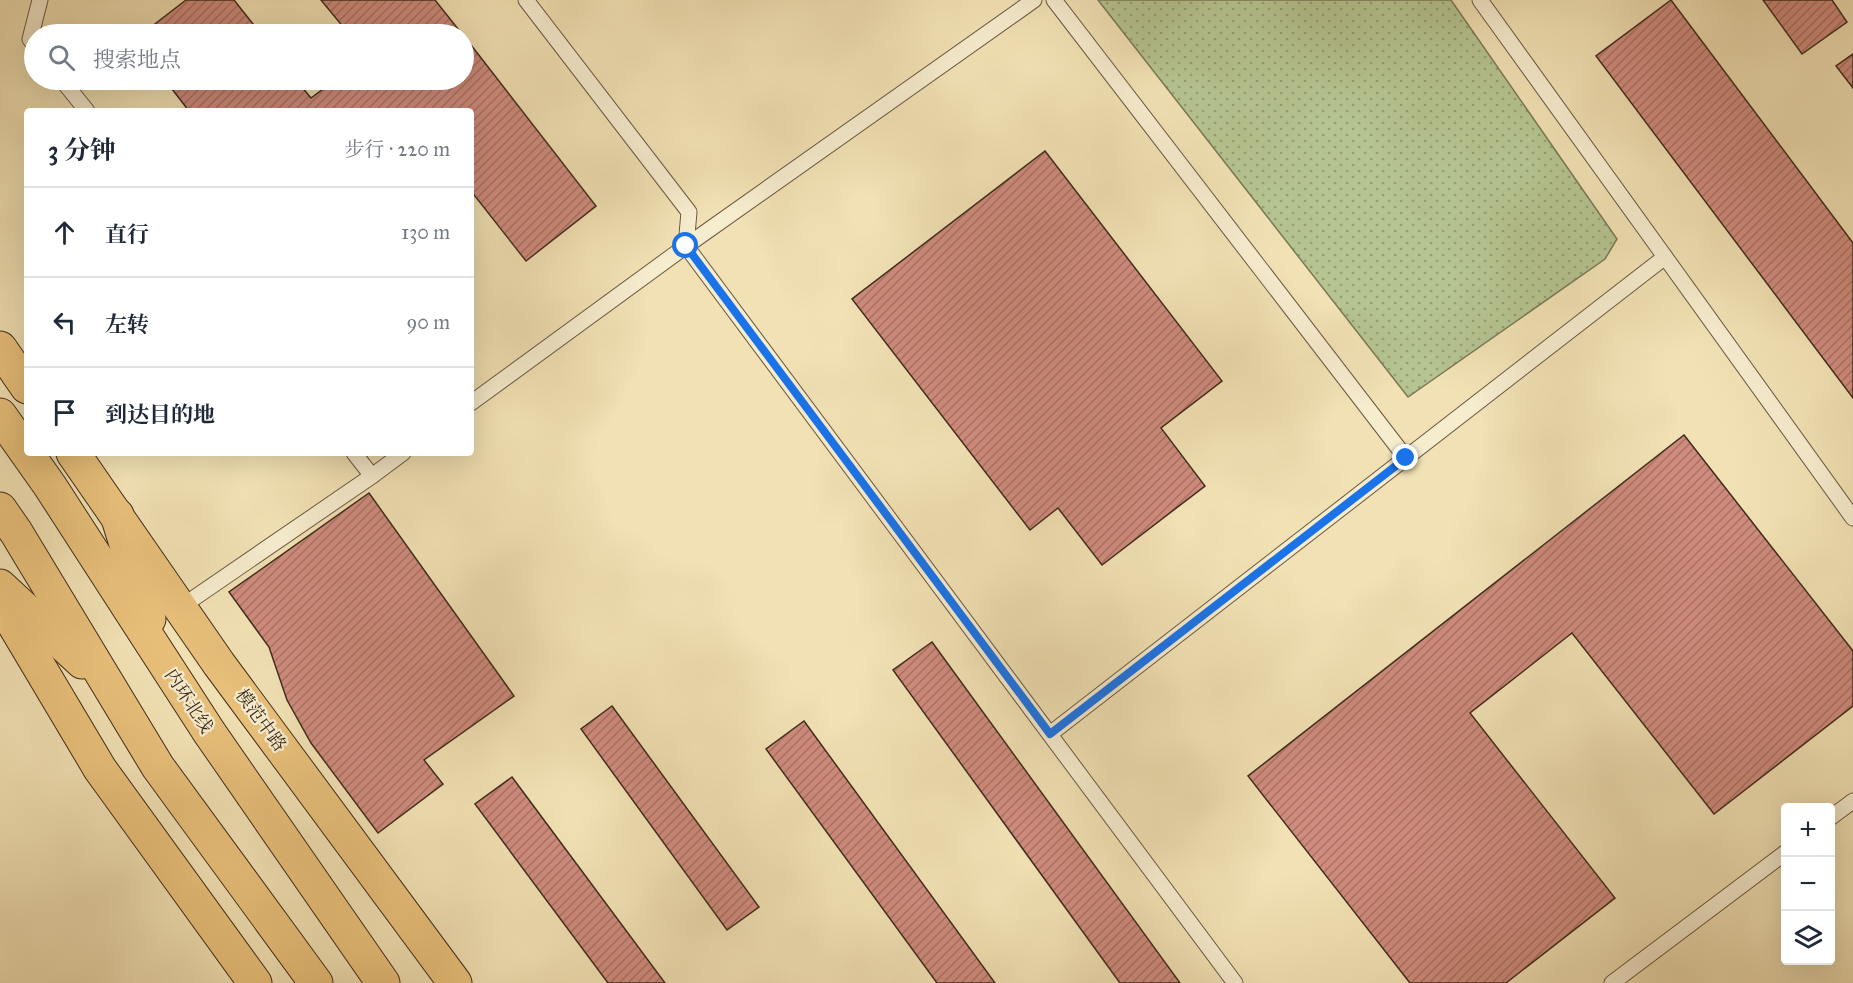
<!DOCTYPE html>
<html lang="zh">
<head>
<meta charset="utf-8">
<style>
	:root { --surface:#fff; --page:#f2f2f3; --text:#1f2937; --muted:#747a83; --line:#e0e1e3 }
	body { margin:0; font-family:"IM FELL Great Primer","Noto Serif SC",serif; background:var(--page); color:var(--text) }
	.controls { position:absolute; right:18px; bottom:18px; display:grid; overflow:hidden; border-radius:6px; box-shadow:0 6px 24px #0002 }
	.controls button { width:54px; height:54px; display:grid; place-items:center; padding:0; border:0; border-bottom:2px solid var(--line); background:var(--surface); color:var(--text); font:30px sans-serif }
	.stop { position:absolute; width:18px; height:18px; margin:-14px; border:4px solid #1a73e8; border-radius:50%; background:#fff }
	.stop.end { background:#1a73e8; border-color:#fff; box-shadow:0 2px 6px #0008 }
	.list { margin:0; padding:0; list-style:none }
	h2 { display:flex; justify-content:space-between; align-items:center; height:78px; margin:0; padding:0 24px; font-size:26px }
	h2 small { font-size:20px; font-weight:400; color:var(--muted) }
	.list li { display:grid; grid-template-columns:39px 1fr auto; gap:18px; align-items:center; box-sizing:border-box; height:90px; padding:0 24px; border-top:2px solid var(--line) }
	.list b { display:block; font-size:22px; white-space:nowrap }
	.list em { font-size:20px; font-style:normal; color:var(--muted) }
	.icon { flex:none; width:33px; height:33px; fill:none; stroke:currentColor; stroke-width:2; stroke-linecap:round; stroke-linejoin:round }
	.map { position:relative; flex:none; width:1853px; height:983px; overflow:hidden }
	.search { position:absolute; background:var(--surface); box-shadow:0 6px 24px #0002; left:24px; top:24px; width:450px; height:66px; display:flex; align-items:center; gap:15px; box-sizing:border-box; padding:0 21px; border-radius:33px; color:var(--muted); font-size:22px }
	.panel { position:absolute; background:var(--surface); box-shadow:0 6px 24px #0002; left:24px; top:108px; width:450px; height:348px; border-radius:6px }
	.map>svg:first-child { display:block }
</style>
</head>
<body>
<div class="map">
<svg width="1853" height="983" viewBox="0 0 1853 983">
	<defs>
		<pattern id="grass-dots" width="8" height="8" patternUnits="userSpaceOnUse" patternTransform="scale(1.5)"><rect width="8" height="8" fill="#b5c491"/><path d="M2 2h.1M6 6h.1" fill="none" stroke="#959f76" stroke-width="1.8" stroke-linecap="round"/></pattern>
		<pattern id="building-hatch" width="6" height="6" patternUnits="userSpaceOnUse" patternTransform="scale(1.5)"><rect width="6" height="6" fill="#cf8b7d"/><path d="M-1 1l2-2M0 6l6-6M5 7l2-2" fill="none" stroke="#a97266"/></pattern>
	</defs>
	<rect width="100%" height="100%" fill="#f1e1b4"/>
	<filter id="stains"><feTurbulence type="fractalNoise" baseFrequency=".00333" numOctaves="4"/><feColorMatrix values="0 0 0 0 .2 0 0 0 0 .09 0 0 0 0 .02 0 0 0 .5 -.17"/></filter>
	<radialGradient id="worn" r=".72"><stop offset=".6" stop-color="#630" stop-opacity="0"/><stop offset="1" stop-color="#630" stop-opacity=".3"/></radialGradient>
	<path fill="url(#grass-dots)" stroke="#7a7856" stroke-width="1.5" d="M1098,0H1451L1617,239L1605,259L1408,397Z"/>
	<g fill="url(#building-hatch)" stroke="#402c1b" stroke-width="1.5">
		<path d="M186,0H234L261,34H142Z"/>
		<path d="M321,0H435L462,34H349Z"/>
		<path d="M1671,0L1853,243V398L1596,56Z"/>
		<path d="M1763,0H1832L1847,22L1802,54Z"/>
		<path d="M464,36L596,206L526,261L471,191V111H189L165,80H296L311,98L335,80H464Z"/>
		<path d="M1853,54V88L1836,66Z"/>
		<path d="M1045,151L1222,381L1161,428L1205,486L1102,565L1058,508L1030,530L852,299Z"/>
		<path d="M1684,435L1853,651V706L1714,814L1572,633L1470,713L1615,898L1506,983H1410L1248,776Z"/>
		<path d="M369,493L514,696L424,760L443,784L378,833L311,743L287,700L269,647L229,592Z"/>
		<path d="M932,642L1180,983H1120L893,670Z"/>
		<path d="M612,706L759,907L727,930L581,729Z"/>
		<path d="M804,721L995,983H937L766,749Z"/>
		<path d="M512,777L665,983H608L475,804Z"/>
	</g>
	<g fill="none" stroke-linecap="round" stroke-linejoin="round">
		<g stroke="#6c5941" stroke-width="17">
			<g id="service">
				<path d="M526,0L689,212L686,246L1034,0"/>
				<path d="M1054,0L1406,458"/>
				<path d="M1480,0L1853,518"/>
				<path d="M34,44L30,39L40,0"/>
				<path d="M62,80L87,111"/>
				<path d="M471,403L686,246L1235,983"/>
				<path d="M354,453L372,476L403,453"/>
				<path d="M181,607L372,476"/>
				<path d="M1050,734L1665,257"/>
				<path d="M1830,818L1853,801"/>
				<path d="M1612,983L1786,852"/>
			</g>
		</g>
		<g stroke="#402c1b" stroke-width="35">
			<g id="primary">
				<path d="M0,348L27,387"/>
				<path d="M73,453L219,664L455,983"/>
				<path d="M0,601L100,769L255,983"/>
			</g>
		</g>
		<g stroke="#402c1b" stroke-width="35">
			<g id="trunk">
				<path d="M0,349L2,351"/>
				<path d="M0,415L50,486L209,732L383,983"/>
				<path d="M0,509L16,532L158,767L316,983"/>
				<path d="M117,515L149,619"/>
				<path d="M0,586L82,662"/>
			</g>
		</g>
		<use href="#service" stroke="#f6ecce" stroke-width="15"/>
		<use href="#primary" stroke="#e8c07a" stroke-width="33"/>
		<use href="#trunk" stroke="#e8c07a" stroke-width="33"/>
	</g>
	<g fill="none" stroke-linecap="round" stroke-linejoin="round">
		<path stroke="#1a73e8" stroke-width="8" d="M686,246L1050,734L1406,458"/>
	</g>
	<g text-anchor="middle" stroke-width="4.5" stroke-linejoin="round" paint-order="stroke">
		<g font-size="18" fill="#402c1b" stroke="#f6ecce">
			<text transform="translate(189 701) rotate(57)" y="6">内环北线</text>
			<text transform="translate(261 720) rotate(54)" y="6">模范中路</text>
		</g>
	</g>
	<rect width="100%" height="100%" filter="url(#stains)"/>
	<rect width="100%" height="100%" fill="url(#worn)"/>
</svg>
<div class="controls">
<button>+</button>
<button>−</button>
<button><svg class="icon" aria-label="layers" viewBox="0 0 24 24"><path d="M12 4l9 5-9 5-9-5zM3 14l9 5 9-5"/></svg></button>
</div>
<div class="stop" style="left:686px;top:246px"></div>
<div class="stop end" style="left:1406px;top:458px"></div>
<div class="search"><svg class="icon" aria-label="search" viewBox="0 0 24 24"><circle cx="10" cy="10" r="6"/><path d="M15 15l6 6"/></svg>搜索地点</div>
<section class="panel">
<h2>3 分钟<small>步行 · 220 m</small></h2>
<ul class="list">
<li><svg class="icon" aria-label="ahead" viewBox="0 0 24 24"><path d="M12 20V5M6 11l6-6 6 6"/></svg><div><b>直行</b></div><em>130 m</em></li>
<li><svg class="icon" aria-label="left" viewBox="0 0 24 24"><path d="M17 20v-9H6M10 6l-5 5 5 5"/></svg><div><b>左转</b></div><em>90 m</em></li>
<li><svg class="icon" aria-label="arrive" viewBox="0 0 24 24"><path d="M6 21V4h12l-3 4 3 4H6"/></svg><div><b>到达目的地</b></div></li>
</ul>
</section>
</div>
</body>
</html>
